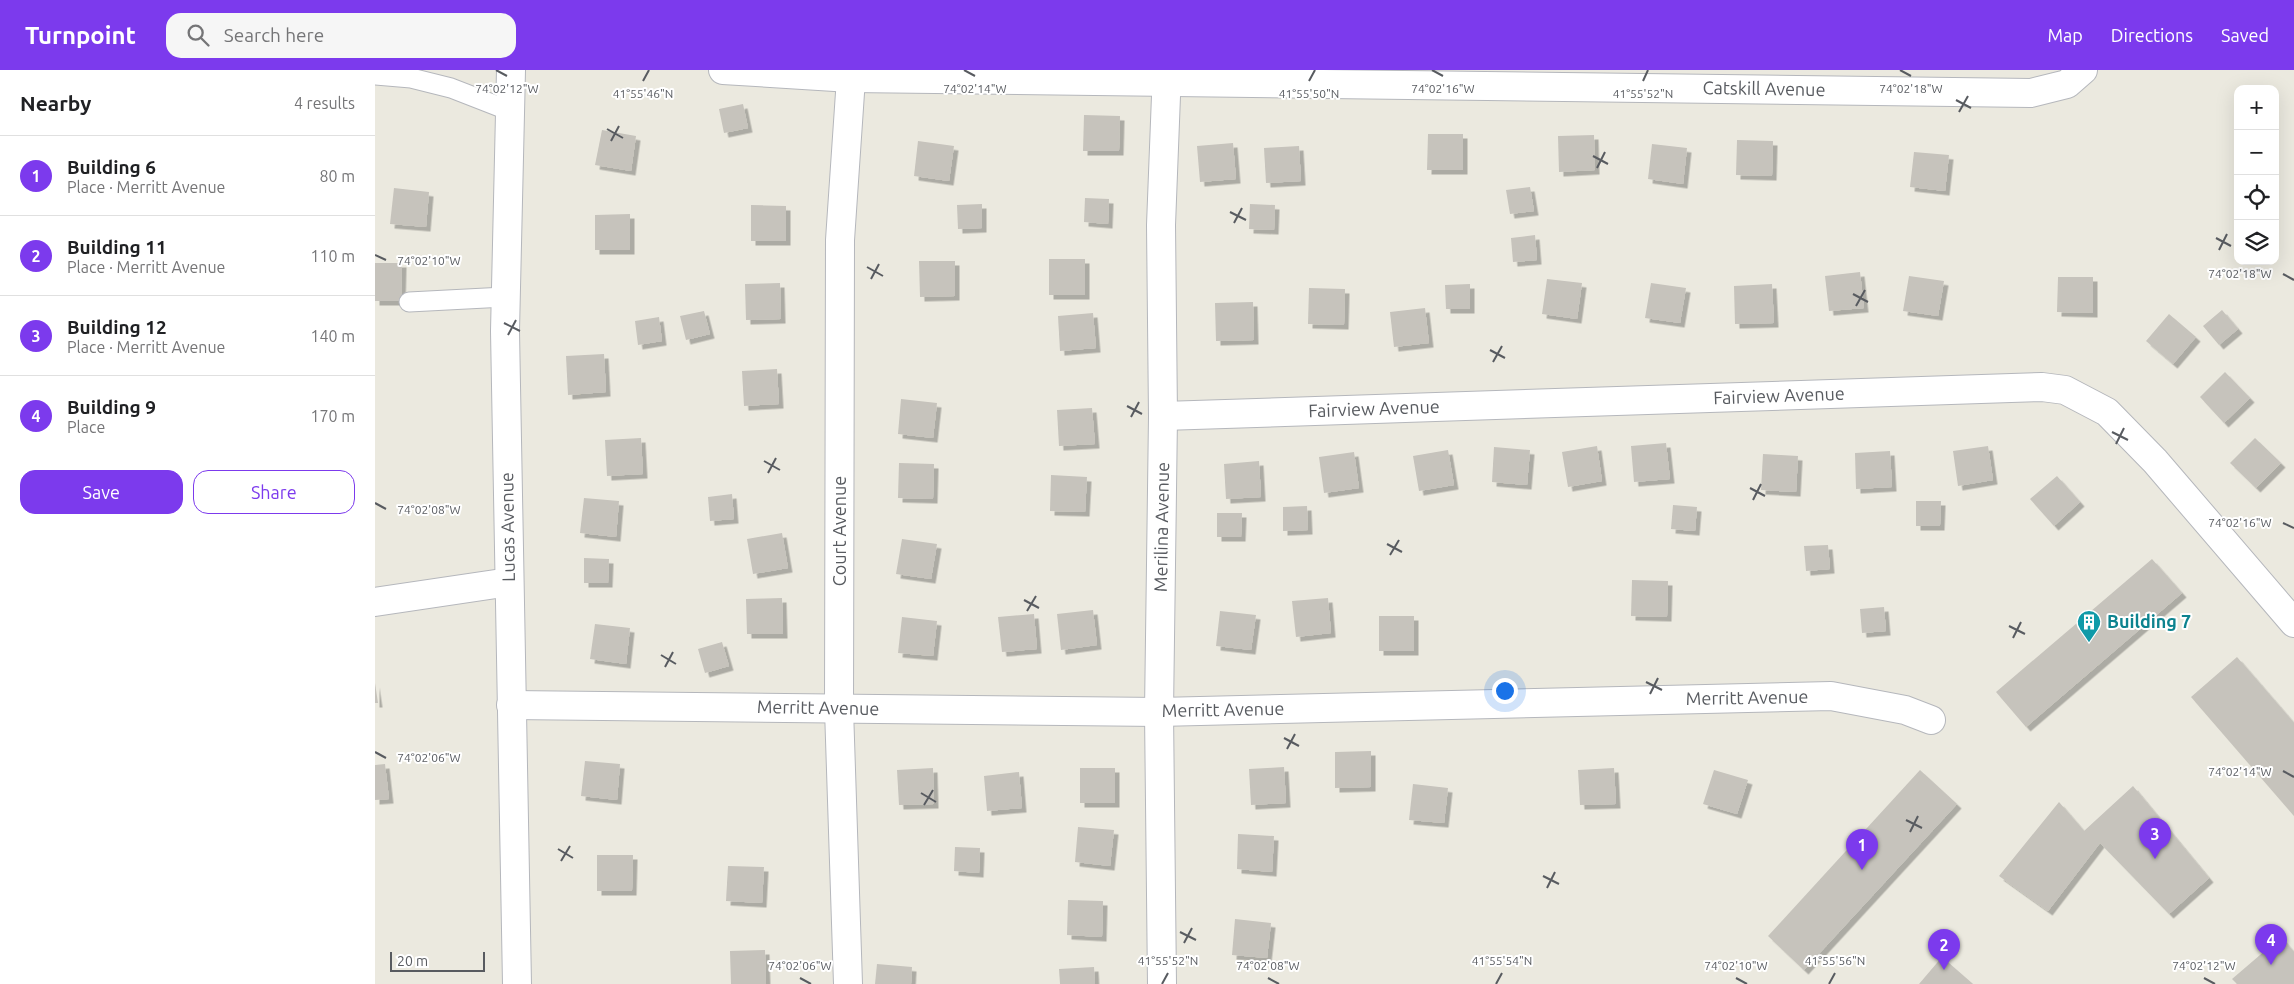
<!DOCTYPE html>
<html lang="en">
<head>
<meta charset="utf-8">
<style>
	:root { --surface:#fff; --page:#f6f6f6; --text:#202124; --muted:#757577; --line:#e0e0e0; --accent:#7c3aed }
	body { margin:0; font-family:Ubuntu,sans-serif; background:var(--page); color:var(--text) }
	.controls { position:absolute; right:15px; top:15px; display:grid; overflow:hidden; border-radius:10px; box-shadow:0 5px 20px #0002 }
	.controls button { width:45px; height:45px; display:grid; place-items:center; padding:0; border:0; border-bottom:1px solid var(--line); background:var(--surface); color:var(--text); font:25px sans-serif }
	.scale { position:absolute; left:15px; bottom:12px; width:95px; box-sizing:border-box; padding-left:5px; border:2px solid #585b60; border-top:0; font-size:14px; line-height:18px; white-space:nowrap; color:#585b60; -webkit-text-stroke:4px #fff; paint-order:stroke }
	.you { position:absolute; left:1129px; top:620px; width:18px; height:18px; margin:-12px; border:4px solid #fff; border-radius:50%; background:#1a73e8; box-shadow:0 0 0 8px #1a73e833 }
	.badge { display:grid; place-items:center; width:32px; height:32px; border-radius:50%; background:var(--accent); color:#fff; font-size:16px; font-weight:700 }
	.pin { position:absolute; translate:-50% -41px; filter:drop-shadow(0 1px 2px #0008) }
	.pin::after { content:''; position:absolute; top:26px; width:18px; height:15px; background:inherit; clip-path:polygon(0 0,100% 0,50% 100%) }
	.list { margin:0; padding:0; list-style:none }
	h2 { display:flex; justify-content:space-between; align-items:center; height:65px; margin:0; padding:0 20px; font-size:21px }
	h2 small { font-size:16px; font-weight:400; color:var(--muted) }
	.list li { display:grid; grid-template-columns:32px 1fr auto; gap:15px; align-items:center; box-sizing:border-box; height:80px; padding:0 20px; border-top:1px solid var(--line) }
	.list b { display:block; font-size:19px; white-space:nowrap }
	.list p { margin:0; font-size:16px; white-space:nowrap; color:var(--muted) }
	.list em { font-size:16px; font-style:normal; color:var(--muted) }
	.actions { display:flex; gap:10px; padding:15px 20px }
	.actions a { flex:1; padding:11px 0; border:1px solid var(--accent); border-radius:15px; text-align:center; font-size:18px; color:var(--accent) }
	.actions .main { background:var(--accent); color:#fff }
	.icon { flex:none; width:28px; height:28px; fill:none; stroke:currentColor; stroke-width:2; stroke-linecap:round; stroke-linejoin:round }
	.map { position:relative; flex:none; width:1919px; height:914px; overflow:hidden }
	header { display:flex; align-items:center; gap:30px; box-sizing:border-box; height:70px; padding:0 25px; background:var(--accent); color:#fff }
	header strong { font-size:24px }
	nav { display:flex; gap:28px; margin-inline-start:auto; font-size:18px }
	.search { width:350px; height:45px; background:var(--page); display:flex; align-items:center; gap:12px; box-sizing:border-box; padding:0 18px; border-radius:15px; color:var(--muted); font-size:19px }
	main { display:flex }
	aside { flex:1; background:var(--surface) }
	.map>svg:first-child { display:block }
</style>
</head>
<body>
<header>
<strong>Turnpoint</strong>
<div class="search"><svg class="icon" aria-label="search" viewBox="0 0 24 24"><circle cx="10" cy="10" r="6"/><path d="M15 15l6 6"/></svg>Search here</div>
<nav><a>Map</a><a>Directions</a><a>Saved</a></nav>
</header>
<main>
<aside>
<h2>Nearby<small>4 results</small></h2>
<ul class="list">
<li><span class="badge">1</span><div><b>Building 6</b><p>Place · Merritt Avenue</p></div><em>80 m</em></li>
<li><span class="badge">2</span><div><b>Building 11</b><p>Place · Merritt Avenue</p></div><em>110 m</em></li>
<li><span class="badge">3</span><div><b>Building 12</b><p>Place · Merritt Avenue</p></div><em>140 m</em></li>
<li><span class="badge">4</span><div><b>Building 9</b><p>Place</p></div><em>170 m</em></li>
</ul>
<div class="actions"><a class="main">Save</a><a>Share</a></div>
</aside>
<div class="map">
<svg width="1919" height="914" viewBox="0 0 1919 914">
	<defs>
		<filter id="shadow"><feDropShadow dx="4.5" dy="4.5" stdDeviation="0" flood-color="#0004"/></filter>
	</defs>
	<rect width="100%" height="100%" fill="#ebe9df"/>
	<g fill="#c6c3bc" filter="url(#shadow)">
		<path d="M368,34L373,58L349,63L344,39Z"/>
		<path d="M709,45L745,46L744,81H708Z"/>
		<path d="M227,60L261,66L256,101L220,95Z"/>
		<path d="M1053,64H1088V100H1052Z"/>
		<path d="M1219,65L1220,100L1184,102L1183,66Z"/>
		<path d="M1362,70L1398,71L1397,106L1361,105Z"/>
		<path d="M543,71L579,76L574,111L539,106Z"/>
		<path d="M858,73L861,109L825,112L822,76Z"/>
		<path d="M1277,74L1312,78L1308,114L1273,109Z"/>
		<path d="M924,76L926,111L891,113L889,78Z"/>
		<path d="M1539,82L1574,85L1570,121L1535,117Z"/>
		<path d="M1155,117L1159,141L1135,144L1131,120Z"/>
		<path d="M19,118L54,122L51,157L15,154Z"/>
		<path d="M710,128L734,129L733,154L709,152Z"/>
		<path d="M607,134V158L583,159L582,135Z"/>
		<path d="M875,134L900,135L899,160L874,159Z"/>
		<path d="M376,135L411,136V171H376Z"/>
		<path d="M255,144V180H220V145Z"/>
		<path d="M1160,165L1162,190L1138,192L1136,168Z"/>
		<rect x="674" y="189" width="36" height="36"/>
		<path d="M544,191H580V226L545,227Z"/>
		<path d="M0,193H27L26,231H0Z"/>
		<path d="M1485,202L1489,238L1454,241L1450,206Z"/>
		<path d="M1534,206L1569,211L1563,246L1528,241Z"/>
		<path d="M1683,207H1718V243L1682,242Z"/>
		<path d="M1172,209L1207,213L1202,249L1167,244Z"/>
		<path d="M405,213L406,249L371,250L370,214Z"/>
		<path d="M1276,213L1311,218L1305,253L1270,248Z"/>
		<path d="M1095,214V239H1071L1070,215Z"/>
		<path d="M1397,214L1399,253L1360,254L1359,216Z"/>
		<path d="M934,218L970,219L969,255L933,254Z"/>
		<path d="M878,232L879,270L841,271L840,233Z"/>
		<path d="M1050,238L1054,273L1019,277L1015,242Z"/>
		<path d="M1847,240L1863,259L1844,275L1828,256Z"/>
		<path d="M329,241L335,264L311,270L305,246Z"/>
		<path d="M718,243L721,278L685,281L683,246Z"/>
		<path d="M1794,244L1821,267L1798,294L1771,271Z"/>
		<path d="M284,247L287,271L263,275L260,251Z"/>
		<path d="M229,284L231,322L193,325L191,286Z"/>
		<path d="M402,299L404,334L369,336L367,301Z"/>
		<path d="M1850,302L1875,328L1849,353L1825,327Z"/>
		<path d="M526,329L562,333L558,368L523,364Z"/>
		<path d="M717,338L720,374L684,376L682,340Z"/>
		<path d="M266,368L268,404L232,406L230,370Z"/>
		<path d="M1880,368L1906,393L1881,418L1855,393Z"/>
		<path d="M1291,373L1295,409L1259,412L1256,376Z"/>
		<path d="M1222,376L1227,411L1193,417L1187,382Z"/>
		<path d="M1613,376L1618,410L1583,416L1578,381Z"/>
		<path d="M1119,377L1155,380L1152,415L1117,412Z"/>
		<path d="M1073,380L1079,415L1044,421L1038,386Z"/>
		<path d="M1515,381L1517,417L1481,419L1480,383Z"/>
		<path d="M979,382L984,418L949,423L944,387Z"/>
		<path d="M1388,384L1423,386L1421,422L1386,420Z"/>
		<path d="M884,391L886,427L851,429L849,394Z"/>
		<path d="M524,393L559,394L558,429L523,428Z"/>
		<path d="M676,405L712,407L710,442L675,441Z"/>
		<path d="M1682,406L1705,432L1679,456L1655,429Z"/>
		<path d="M357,424L359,449L335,451L333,427Z"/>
		<path d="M209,428L244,431L241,467L205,463Z"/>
		<path d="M1541,431H1566L1565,456H1541Z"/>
		<path d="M1298,435L1322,437L1320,461L1296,459Z"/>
		<path d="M932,436L933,460L908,461V437Z"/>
		<path d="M842,443H867L866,467H842Z"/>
		<path d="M407,463L413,498L378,504L372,469Z"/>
		<path d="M527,469L562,474L556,509L521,504Z"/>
		<path d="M1453,475L1455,499L1431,501L1429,476Z"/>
		<path d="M209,488L234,489L233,513H209Z"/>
		<path d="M1777,489L1807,523L1651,657L1621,622Z"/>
		<path d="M1257,510L1293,511L1292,547L1256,546Z"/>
		<path d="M407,528L408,564H372L371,529Z"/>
		<path d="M953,528L956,563L921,567L917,531Z"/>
		<path d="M1509,537L1511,561L1487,563L1485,539Z"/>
		<path d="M718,540L722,575L686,580L682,544Z"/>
		<path d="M845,541L881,545L876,580L841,576Z"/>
		<path d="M659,544L662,579L627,582L623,547Z"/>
		<rect x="1004" y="546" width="35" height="35"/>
		<path d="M527,547L562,551L558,586L523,583Z"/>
		<path d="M220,554L255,558L251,594L215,589Z"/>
		<path d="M347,572L354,596L330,603L323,579Z"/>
		<path d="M1862,587L1919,653V746L1816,627Z"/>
		<path d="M0,613L3,633H0Z"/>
		<path d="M996,681V717L960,718V682Z"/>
		<path d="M210,691L245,694L242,730L206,726Z"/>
		<path d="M10,694L14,729L0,730V695Z"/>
		<path d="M909,697L911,733L876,735L874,699Z"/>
		<path d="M558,698L559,734L524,735L522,700Z"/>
		<rect x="705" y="698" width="35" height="35"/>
		<path d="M1239,698L1241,734L1205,735L1203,700Z"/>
		<path d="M1339,700L1373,710L1362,744L1328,734Z"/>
		<path d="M1545,700L1582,734L1429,900L1393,866Z"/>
		<path d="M644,702L647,738L612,741L609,706Z"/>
		<path d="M1038,714L1073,718L1069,753L1034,750Z"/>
		<path d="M1758,716L1834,808L1794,844L1725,773L1673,841L1624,806L1684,732L1709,761Z"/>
		<path d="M703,757L739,760L735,796L700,792Z"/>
		<path d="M863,764L899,766L897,802L862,799Z"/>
		<path d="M580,777L605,778L604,803L579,801Z"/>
		<path d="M222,785H258L257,821H222Z"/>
		<path d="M353,796L389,797L387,833L351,831Z"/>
		<path d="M693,830L728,831L727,867L692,865Z"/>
		<path d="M860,849L896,853L892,888L857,885Z"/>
		<path d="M1906,867L1919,882V914H1862L1857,909Z"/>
		<path d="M390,880L391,914H356L355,881Z"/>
		<path d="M1567,887L1598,914H1544Z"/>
		<path d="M502,894L537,897L536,914H500Z"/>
		<path d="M719,897L720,914H685L684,899Z"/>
	</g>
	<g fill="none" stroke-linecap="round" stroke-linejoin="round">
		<g stroke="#b5b7bc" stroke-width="21">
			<g id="service">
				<path d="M0,5L36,8L76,18L135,41"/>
				<path d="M34,232L130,227"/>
			</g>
		</g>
		<g stroke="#b5b7bc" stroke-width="30">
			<g id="minor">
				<path d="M348,0L476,8L1656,23L1692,14L1708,0"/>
				<path d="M788,346L1667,317L1690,320L1732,342L1780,391L1919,553"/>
				<path d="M0,532L134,512"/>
				<path d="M136,635L784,642L1456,626L1530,640L1556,650"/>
				<path d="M473,914L464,639L465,170L476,8"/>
				<path d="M787,914L784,642L788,346L786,155L792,0"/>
			</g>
		</g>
		<g stroke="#b5b7bc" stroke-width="30">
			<path id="tertiary" d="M136,0L130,261L142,914"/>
		</g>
		<use href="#service" stroke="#fff" stroke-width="19"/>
		<use href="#minor" stroke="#fff" stroke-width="28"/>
		<use href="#tertiary" stroke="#fff" stroke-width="28"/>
	</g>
	<path fill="none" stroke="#585b60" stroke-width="2" d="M121,0L132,6M589,0L600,6M1057,0L1068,6M1525,0L1536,6M268,11L274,0M934,11L940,0M1268,11L1273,0M1581,30L1596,38M1584,42L1593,26M232,59L248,68M236,71L244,56M1218,86L1233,94M1222,98L1230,82M855,142L871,150M859,153L867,138M1841,168L1856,176M1844,180L1852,164M0,185L11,190M492,197L508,206M1908,204L1919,210M496,209L504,194M1478,224L1493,232M1481,236L1490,220M129,253L145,261M133,265L141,250M1115,280L1130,288M1118,292L1127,276M752,336L767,344M756,347L764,332M1737,362L1753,370M1741,374L1749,358M389,391L405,400M393,403L401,388M1375,418L1390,426M1378,430L1386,414M0,433L11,439M1908,453L1919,458M1012,474L1027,482M1015,485L1024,470M649,530L664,538M652,541L661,526M1634,556L1650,564M1638,568L1646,552M286,585L301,594M290,597L298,582M1271,612L1287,620M1275,624L1283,608M909,668L924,676M912,679L920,664M0,682L11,688M1908,701L1919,707M546,723L561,732M549,735L558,720M1531,750L1547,758M1535,762L1543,746M183,779L198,788M186,791L195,776M1168,806L1184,814M1172,818L1180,802M805,862L821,870M809,873L817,858M425,908L436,914M893,908L904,914M1361,908L1372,914M1829,908L1840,914M787,914L793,903M1121,914L1127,903M1454,914L1460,903"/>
	<defs>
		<g id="building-pin" transform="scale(1.25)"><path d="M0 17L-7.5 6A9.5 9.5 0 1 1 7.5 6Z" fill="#0f9aa8" stroke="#fff"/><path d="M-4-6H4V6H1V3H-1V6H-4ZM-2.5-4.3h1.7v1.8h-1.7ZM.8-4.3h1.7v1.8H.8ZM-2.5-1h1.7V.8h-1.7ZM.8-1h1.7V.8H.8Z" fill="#fff"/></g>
	</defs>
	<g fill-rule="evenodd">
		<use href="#building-pin" x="1714" y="552"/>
	</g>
	<g text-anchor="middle" stroke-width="4" stroke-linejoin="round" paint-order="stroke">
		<g font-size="18" fill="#585b60" stroke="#fff">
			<text transform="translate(1389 19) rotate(1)" y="6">Catskill Avenue</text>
			<text transform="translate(1404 326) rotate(-2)" y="6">Fairview Avenue</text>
			<text transform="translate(999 339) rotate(-2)" y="6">Fairview Avenue</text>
			<text transform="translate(133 457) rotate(-91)" y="6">Lucas Avenue</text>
			<text transform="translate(787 457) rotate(-89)" y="6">Merilina Avenue</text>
			<text transform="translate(465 461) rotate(-90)" y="6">Court Avenue</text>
			<text transform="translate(1372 628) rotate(-1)" y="6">Merritt Avenue</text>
			<text transform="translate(443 638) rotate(1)" y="6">Merritt Avenue</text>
			<text transform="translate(848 640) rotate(-1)" y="6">Merritt Avenue</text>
		</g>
		<g font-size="18" font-weight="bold" fill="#0d838f" stroke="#fff" text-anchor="start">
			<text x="1732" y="558">Building 7</text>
		</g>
	</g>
	<g font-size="12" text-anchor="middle" fill="#585b60" stroke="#fff" stroke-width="4" stroke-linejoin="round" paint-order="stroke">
		<text x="132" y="23">74°02'12"W</text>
		<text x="600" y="23">74°02'14"W</text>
		<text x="1068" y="23">74°02'16"W</text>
		<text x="1536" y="23">74°02'18"W</text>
		<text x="268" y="28">41°55'46"N</text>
		<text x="934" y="28">41°55'50"N</text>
		<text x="1268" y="28">41°55'52"N</text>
		<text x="54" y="195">74°02'10"W</text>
		<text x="1865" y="208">74°02'18"W</text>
		<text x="54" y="444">74°02'08"W</text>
		<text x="1865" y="457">74°02'16"W</text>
		<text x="54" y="692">74°02'06"W</text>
		<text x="1865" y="706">74°02'14"W</text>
		<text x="793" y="895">41°55'52"N</text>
		<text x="1127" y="895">41°55'54"N</text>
		<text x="1460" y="895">41°55'56"N</text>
		<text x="425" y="900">74°02'06"W</text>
		<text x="893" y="900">74°02'08"W</text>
		<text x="1361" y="900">74°02'10"W</text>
		<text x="1829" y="900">74°02'12"W</text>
	</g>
</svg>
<div class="controls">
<button>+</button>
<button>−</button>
<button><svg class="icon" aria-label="locate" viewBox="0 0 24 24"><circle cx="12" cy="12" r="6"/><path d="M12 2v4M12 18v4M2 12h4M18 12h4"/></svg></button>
<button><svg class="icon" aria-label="layers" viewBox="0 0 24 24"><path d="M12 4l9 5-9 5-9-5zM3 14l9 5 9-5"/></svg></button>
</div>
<div class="scale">20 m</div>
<div class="you"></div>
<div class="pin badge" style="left:1487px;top:800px">1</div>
<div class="pin badge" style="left:1569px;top:900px">2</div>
<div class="pin badge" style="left:1780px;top:789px">3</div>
<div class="pin badge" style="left:1896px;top:895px">4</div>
</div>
</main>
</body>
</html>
